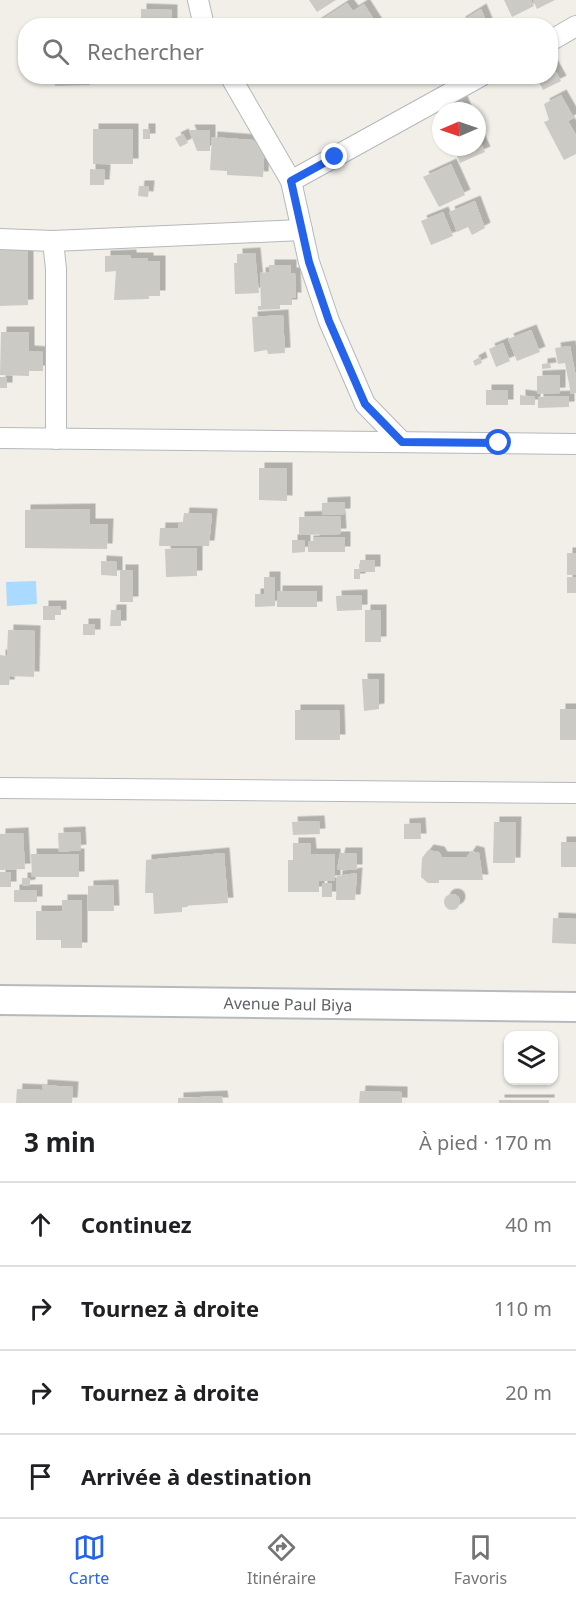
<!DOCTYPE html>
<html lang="fr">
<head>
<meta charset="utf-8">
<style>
	:root { --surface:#fff; --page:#f2f2f2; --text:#202124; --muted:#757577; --line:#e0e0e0; --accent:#2563eb }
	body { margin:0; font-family:"Noto Sans",sans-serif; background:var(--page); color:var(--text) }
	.controls { position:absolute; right:18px; bottom:18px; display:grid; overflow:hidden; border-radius:12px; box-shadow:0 2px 4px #0004 }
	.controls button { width:54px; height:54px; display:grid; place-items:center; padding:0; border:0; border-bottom:2px solid var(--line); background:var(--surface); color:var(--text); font:30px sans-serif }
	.compass { position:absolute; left:432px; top:102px; width:54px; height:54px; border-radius:50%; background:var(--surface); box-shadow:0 2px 4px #0004; rotate:268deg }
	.stop { position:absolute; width:18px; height:18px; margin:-14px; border:4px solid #2563eb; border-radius:50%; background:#fff }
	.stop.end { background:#2563eb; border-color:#fff; box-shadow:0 2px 6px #0008 }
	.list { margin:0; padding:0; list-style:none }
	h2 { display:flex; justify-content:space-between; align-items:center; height:78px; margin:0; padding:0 24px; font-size:26px }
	h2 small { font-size:20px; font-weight:400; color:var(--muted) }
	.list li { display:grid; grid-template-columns:39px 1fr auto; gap:18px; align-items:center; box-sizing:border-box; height:84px; padding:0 24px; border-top:2px solid var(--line) }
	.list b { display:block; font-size:22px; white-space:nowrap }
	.list em { font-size:20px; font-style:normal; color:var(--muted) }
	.icon { flex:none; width:33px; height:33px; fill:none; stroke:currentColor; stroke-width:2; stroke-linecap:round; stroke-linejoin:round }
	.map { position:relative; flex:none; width:576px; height:1103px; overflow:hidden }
	.search { position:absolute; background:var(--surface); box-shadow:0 2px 4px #0004; left:18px; right:18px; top:18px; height:66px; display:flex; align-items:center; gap:15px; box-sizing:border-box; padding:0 21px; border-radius:24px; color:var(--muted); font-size:22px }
	.sheet { height:414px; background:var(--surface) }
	nav { display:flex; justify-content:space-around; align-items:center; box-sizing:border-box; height:84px; border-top:2px solid var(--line); background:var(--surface); font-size:16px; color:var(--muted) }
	nav a { display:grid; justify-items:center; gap:3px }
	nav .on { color:var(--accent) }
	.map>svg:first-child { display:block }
</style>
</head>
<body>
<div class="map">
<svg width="576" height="1103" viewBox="0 0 576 1103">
	<defs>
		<filter id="shadow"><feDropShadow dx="5.5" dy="-5.5" stdDeviation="0" flood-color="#0004"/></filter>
	</defs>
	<rect width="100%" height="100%" fill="#f1efe8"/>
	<path fill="#aadaff" d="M36,581L37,604L7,606L6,582Z"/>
	<g fill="#cccac5" filter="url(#shadow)">
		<path d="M309,0H336L317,12Z"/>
		<path d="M504,0H531L534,6L512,17Z"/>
		<path d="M533,0H555L537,9Z"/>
		<path d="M347,3L353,11L364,4L378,26H312Z"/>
		<path d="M141,9L172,10V26H141Z"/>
		<path d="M481,9L488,26H461L460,22Z"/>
		<path d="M550,61L561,81L543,90L536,76H550Z"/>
		<path d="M55,76H90V85L55,86Z"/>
		<path d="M561,95L574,118L568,121L576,135V154L564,160L544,122L549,120L544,104Z"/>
		<path d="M462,101L466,111H441V120L437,112Z"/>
		<rect x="93" y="129" width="40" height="35"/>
		<rect x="143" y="129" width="7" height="10"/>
		<path d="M189,130H210V151H197Z"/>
		<path d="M183,134L188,143L180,147L175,138Z"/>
		<path d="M477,135L485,152L460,163L453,147H477Z"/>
		<path d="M212,137L265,141L263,177L227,175V171L210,170Z"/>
		<path d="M451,164L465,195L439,207L423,177Z"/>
		<path d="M90,169L105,170L104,185H90Z"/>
		<path d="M139,186H149L148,197L138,196Z"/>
		<path d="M475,201L485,228L472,235L468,227L457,232L449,212Z"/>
		<path d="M443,212L453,236L431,245L421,221Z"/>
		<path d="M28,247V305L0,306V248Z"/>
		<path d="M255,253L259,293L235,294L234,263H237V254Z"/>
		<path d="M131,255V258H148V261H160V296H149V299L114,300L116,271L105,272V256Z"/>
		<path d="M269,265H291V273H295L296,298H292V305H280V309L258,310V306H261L260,273L269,272Z"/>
		<path d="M283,315L285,353L268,354L267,350L254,352L252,317Z"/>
		<path d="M531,330L540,352L517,361L508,339Z"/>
		<path d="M1,332H29V351L43,352V371H29V376L0,375Z"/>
		<path d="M503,343L510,361L496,367L489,349Z"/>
		<path d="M570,346L576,377V393L571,394L565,363L558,364L555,348Z"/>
		<path d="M480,357L482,363L475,366L473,361Z"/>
		<path d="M550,363L551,368L542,369V364Z"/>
		<path d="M560,375V393L537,394V376Z"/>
		<rect x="0" y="377" width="7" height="11"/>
		<rect x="486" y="390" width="22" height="15"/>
		<path d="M520,395L535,397V405H520Z"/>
		<path d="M569,396V407L538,408V397Z"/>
		<path d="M259,468H287V501L259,500Z"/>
		<path d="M345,502V514L322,515V503Z"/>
		<path d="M90,509V524H108L107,549L25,548V510Z"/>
		<path d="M184,513L212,514L209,546H159L160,528H178V522H183Z"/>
		<path d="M340,516L341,534L299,535V517Z"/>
		<path d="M314,537H345V552H308V541H314Z"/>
		<path d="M292,540H305V552L292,553Z"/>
		<path d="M197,548V576L166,577L165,549Z"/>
		<rect x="567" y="553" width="9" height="22"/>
		<path d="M360,560H375V572H360V579H354V569H360Z"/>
		<path d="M101,561L117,562V576L101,575Z"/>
		<rect x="120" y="570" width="13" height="32"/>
		<path d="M264,577H275V606L255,607V594H264Z"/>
		<rect x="567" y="577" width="9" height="16"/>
		<rect x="277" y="591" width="40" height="16"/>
		<path d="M362,595V610L337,611L336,596Z"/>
		<path d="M43,606H61V615H55V620H43Z"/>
		<path d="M111,610H121V626H110Z"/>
		<rect x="365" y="610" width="16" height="32"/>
		<rect x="83" y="624" width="12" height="11"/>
		<path d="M8,630L35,631L34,677L10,676L9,685H0V655L7,656Z"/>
		<path d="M362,679H379V709L364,711Z"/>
		<rect x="560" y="709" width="16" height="31"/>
		<path d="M295,710H339L340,740H295Z"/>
		<path d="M319,821L320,834L293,835L292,822Z"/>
		<path d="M494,822H516L515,863H493Z"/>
		<path d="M420,823L421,839H404V824Z"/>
		<path d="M80,832L81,850L59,852L58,833Z"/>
		<path d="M23,833L25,869L0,870V834Z"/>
		<rect x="561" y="842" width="15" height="25"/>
		<path d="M293,843H310L311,854H335V881H319V892H288V860H293Z"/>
		<path d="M428,850L439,852L442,857H467L471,851L479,853L483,880H439V883H428L421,877L422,858Z"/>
		<path d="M224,853L228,903L182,906V912L154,914L153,893H145L146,860Z"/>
		<path d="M340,853H357V870H337Z"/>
		<path d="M31,854H79V877H32Z"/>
		<rect x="0" y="872" width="11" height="15"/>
		<path d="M357,873L355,900H336L337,876Z"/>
		<path d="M22,878H30V885L22,886Z"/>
		<rect x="322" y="883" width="10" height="14"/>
		<path d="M113,885L114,911H88V886Z"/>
		<rect x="14" y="890" width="23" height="12"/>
		<circle cx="452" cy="902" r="8"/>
		<path d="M62,900H82V948H61V940H36V911H62Z"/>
		<path d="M553,918L576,919V944L552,943Z"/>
		<path d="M42,1085L73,1087L72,1103H16L17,1089L42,1090Z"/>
		<path d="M360,1091L402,1092V1103H359Z"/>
		<path d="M222,1096L223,1103H178V1098Z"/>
		<rect x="499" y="1100" width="50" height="3"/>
	</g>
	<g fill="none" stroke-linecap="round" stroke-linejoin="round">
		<g stroke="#b5b8bc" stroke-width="22">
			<g id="minor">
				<path d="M198,0L204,26"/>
				<path d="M550,41L576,26"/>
				<path d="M230,76L291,181L309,262L329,321L365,404L402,442"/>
				<path d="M291,181L481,76"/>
				<path d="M0,239L53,241L56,269V439"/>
				<path d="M53,241L302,230"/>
				<path d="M0,438L576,444"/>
				<path d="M0,788L576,793"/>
			</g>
		</g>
		<g stroke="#b6babf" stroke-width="32">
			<path id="secondary" d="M0,1000L576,1007"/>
		</g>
		<use href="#minor" stroke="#fff" stroke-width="20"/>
		<use href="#secondary" stroke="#fff" stroke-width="28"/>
	</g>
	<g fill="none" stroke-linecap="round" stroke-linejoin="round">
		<path stroke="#2563eb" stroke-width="8" d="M335,157L291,181L309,262L329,321L365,404L402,442L499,443"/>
	</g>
	<g text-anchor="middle" stroke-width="4.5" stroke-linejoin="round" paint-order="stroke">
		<g font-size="16" fill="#5f6368" stroke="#fff">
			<text transform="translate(288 1004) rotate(1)" y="6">Avenue Paul Biya</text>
		</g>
	</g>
</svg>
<div class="controls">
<button><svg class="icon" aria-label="layers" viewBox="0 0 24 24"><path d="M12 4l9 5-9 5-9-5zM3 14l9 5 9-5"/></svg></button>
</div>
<svg class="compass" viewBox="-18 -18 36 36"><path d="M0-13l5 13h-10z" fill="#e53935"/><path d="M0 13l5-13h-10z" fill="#757577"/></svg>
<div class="stop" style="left:499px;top:443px"></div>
<div class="stop end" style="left:335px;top:157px"></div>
<div class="search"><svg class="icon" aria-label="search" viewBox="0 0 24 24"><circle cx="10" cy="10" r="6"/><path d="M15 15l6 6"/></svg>Rechercher</div>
</div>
<section class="sheet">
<h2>3 min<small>À pied · 170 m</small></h2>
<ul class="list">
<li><svg class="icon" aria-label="ahead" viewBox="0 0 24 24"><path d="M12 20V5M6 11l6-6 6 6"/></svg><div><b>Continuez</b></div><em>40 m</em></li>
<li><svg class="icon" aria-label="right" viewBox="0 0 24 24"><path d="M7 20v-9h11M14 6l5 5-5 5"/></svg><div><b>Tournez à droite</b></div><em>110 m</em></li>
<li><svg class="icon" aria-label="right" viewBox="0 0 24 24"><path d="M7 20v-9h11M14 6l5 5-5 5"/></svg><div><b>Tournez à droite</b></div><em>20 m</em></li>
<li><svg class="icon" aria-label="arrive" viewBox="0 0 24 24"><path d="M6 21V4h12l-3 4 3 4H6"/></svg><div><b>Arrivée à destination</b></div></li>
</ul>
</section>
<nav>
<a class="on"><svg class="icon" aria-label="map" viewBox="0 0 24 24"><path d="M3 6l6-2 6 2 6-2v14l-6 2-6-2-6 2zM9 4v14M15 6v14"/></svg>Carte</a>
<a><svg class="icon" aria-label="directions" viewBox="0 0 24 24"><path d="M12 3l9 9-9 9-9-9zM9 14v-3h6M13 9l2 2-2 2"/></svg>Itinéraire</a>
<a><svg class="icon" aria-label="saved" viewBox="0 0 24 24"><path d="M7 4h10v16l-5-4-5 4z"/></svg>Favoris</a>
</nav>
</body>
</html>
